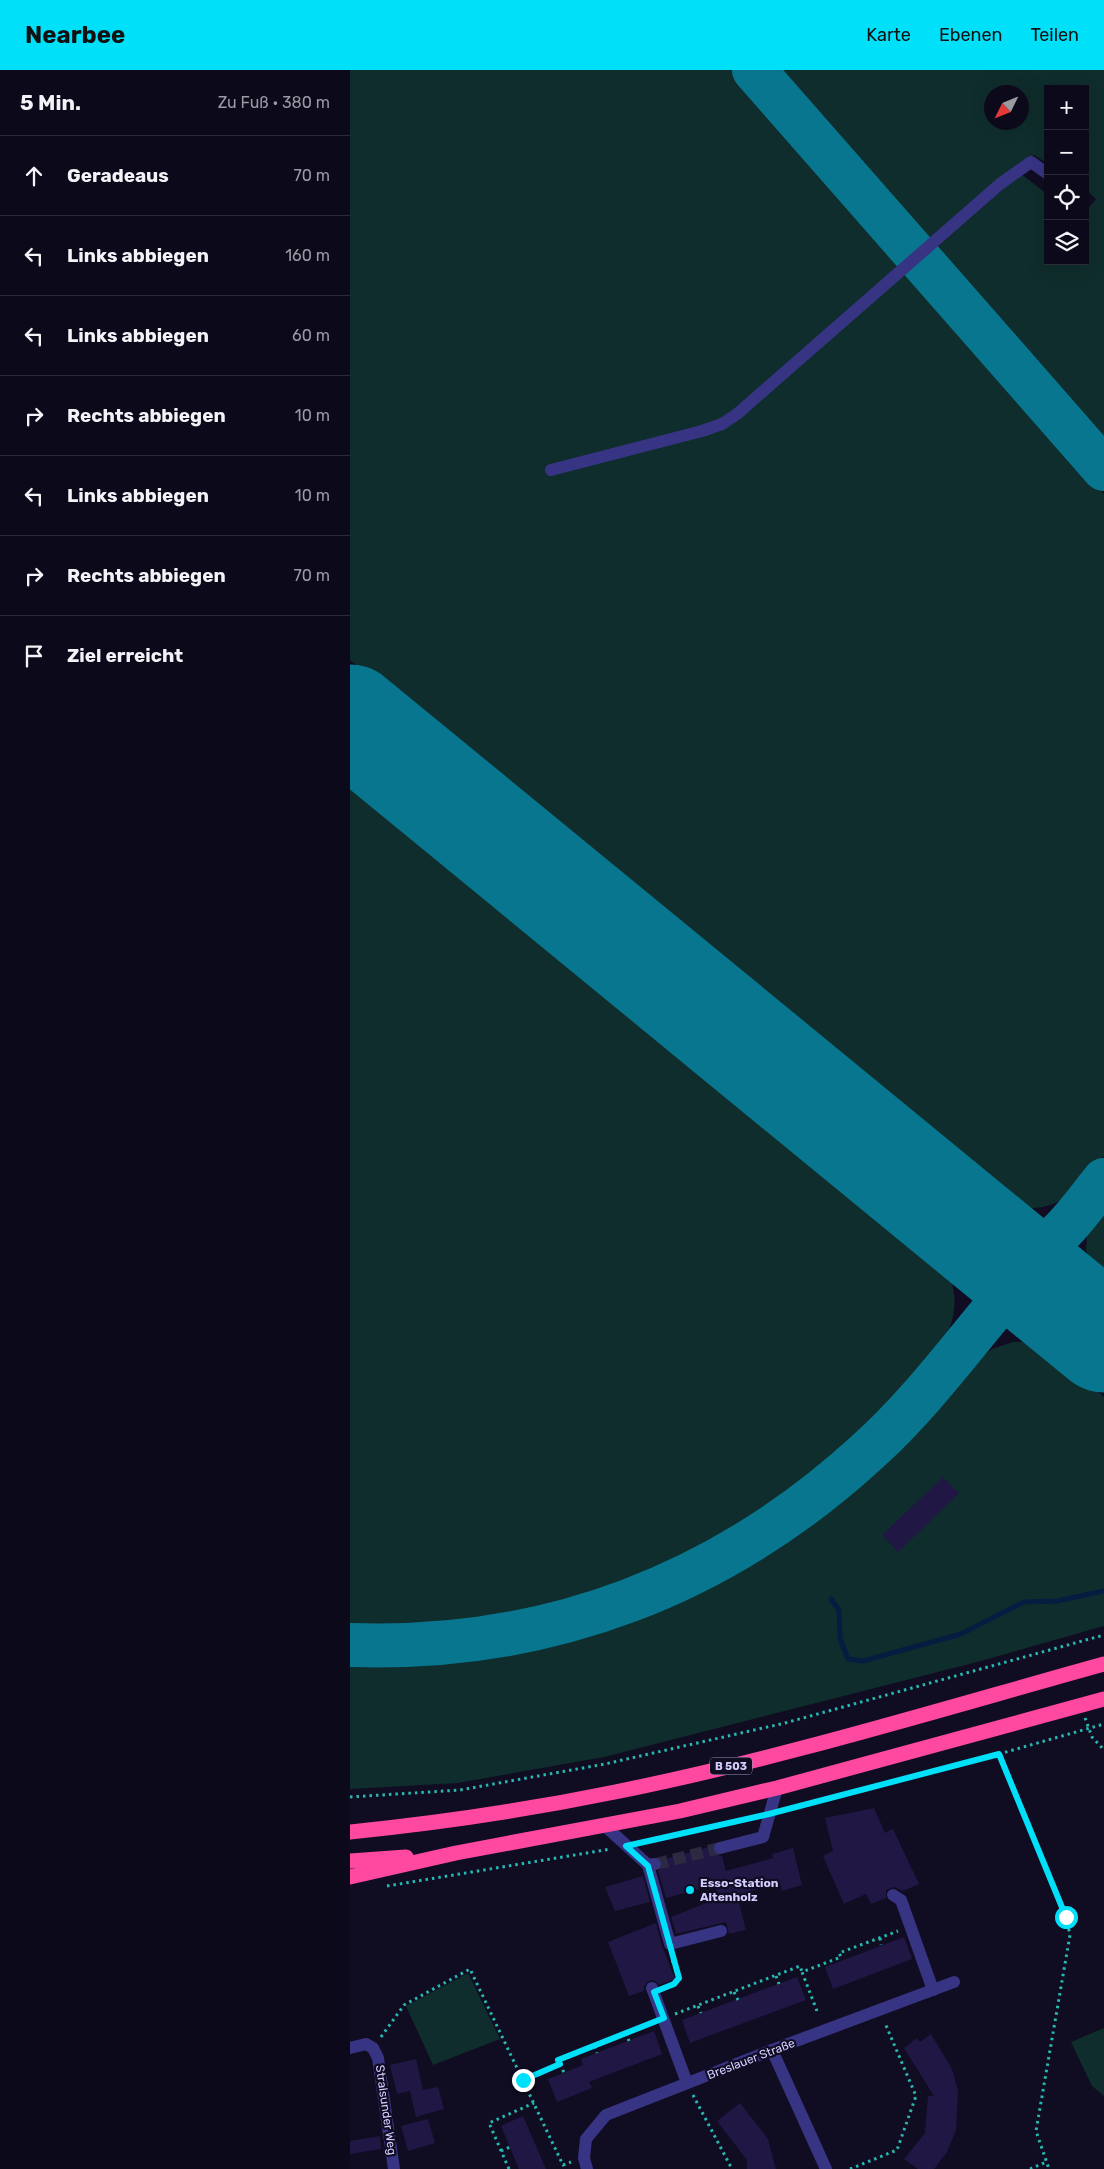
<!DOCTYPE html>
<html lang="de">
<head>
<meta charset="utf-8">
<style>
	:root { --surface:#0c091a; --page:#1a1727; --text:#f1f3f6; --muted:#9a9aa2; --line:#2c2a39; --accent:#00e0f9 }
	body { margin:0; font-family:Rubik,sans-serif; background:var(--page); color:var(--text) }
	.controls { position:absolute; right:15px; top:15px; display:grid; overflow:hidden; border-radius:0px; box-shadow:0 5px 20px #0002 }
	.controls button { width:45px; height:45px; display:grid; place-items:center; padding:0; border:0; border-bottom:1px solid var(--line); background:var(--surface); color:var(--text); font:25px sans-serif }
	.compass { position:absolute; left:634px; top:15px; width:45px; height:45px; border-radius:50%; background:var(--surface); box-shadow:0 5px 20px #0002; rotate:227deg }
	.stop { position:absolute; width:15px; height:15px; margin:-11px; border:4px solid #00e0f9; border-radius:50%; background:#fff }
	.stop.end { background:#00e0f9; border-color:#fff; box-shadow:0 1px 5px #0008 }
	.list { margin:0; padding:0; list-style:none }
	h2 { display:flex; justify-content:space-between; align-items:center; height:65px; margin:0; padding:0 20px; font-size:21px }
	h2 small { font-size:16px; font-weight:400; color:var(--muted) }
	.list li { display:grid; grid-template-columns:32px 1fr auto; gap:15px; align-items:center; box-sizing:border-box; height:80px; padding:0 20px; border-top:1px solid var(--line) }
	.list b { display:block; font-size:19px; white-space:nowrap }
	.list em { font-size:16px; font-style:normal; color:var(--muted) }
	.icon { flex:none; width:28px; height:28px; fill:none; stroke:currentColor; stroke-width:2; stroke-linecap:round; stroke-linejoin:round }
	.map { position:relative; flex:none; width:754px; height:2099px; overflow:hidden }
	header { display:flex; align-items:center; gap:30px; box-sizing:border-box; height:70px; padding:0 25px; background:var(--accent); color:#111 }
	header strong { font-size:24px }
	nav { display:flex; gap:28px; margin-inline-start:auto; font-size:18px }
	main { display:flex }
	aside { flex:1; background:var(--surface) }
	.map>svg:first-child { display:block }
</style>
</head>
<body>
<header>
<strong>Nearbee</strong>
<nav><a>Karte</a><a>Ebenen</a><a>Teilen</a></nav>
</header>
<main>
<aside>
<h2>5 Min.<small>Zu Fuß · 380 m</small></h2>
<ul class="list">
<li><svg class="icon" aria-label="ahead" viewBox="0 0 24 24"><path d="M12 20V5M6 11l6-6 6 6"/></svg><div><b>Geradeaus</b></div><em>70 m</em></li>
<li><svg class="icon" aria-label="left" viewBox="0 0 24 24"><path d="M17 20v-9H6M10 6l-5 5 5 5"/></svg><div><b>Links abbiegen</b></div><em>160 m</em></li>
<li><svg class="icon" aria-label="left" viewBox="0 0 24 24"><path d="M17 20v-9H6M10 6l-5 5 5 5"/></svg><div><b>Links abbiegen</b></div><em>60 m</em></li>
<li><svg class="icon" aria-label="right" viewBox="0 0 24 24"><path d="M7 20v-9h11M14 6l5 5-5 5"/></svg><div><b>Rechts abbiegen</b></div><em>10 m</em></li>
<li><svg class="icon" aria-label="left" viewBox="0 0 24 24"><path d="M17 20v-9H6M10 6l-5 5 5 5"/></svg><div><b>Links abbiegen</b></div><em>10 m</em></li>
<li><svg class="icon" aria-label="right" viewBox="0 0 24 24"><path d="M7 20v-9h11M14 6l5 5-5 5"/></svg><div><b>Rechts abbiegen</b></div><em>70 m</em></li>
<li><svg class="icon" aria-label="arrive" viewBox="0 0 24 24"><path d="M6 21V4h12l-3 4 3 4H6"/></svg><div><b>Ziel erreicht</b></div></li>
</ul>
</aside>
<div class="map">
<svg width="754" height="2099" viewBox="0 0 754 2099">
	<rect width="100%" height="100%" fill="#100c22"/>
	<g fill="#0f2d2c" fill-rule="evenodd">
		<path d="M0,0H382L754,424V1086C727,1119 709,1146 662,1136L0,590Z"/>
		<path d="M426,0H754V376L586,184V178L668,106H674L698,125V191H735V142L746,129L735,119V19H698V94L684,85L660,101L583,169L575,170ZM642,22H672V52H642Z"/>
		<path d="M0,705L595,1193C608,1223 608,1244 593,1273C558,1311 525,1351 486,1385C381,1476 247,1535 109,1553C94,1555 79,1558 64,1559C43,1560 21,1558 0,1557Z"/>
		<path d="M754,1132V1212L742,1203L736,1179L737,1162L743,1146Z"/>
		<path d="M687,1271L754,1327V1556L631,1591L254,1687L108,1713L0,1719V1596L119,1592L206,1573L310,1541L409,1487L483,1439L537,1390L580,1346L625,1291L642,1279L663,1272Z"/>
		<path d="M118,1903L150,1969L83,1995L56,1936Z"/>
		<path d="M754,1958V2026L742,2016L721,1972Z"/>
	</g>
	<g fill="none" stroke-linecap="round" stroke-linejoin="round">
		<path stroke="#071c41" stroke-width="5" d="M481,1529L489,1540L490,1568L498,1589L513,1591L611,1564L674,1532L707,1531L754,1521"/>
		<g stroke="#08768e" stroke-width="44">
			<path d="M404,0L754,399"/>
			<path d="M611,1146C629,1159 668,1186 691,1177C712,1168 739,1128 754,1110"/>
			<path d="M0,1575C197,1582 372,1515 517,1382C563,1341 601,1291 640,1244C644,1237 648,1231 648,1222C648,1189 604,1150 583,1128"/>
		</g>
		<path stroke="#08768e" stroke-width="109" d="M0,649L754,1268"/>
	</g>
	<g fill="#201744">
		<path d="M593,1407L609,1423L548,1482L532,1465Z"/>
		<path d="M524,1738L535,1763L543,1759L569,1814L553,1821L544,1817L540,1818L536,1821V1828L521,1834L516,1824L494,1834L473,1786L483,1781L475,1748Z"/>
		<path d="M362,1776L365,1784L372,1786L376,1801L423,1788L422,1784L443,1778L452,1815L432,1821L430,1813L387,1825L396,1860L379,1864L376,1852L326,1864L321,1847L369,1828L364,1815L316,1828L308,1801L313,1797L312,1790Z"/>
		<path d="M293,1806L300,1832L265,1841L255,1817Z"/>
		<path d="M306,1853L312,1876L325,1909L309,1915L304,1910L299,1911L294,1916V1921L279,1926L258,1872Z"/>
		<path d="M554,1867L562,1889L483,1919L475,1897Z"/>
		<path d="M447,1907L456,1930L340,1973L332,1950Z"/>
		<path d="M304,1961L312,1984L239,2012L242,2018L207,2032L198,2009L233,1995L231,1989Z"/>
		<path d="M581,1964L602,1999L608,2021L606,2060L597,2082L584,2099H568L554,2089L575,2063L578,2026H584L554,1978L567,1968L570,1972Z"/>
		<path d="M66,1989L73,2020L88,2017L94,2039L66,2047L60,2021L47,2024L40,1995Z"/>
		<path d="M390,2033L418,2069L426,2099H397V2090L367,2051Z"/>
		<path d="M173,2046L196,2099H169L151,2056Z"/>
		<path d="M78,2049L85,2073L58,2081L51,2056Z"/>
		<path d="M30,2066L31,2079L0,2084V2071Z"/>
	</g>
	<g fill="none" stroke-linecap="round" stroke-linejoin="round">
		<path stroke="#2d2943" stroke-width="12" stroke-dasharray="12 6" stroke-linecap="butt" d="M306,1794L370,1778"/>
		<g stroke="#27b9b0" stroke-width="3" stroke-dasharray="2.5 4" stroke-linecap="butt">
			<path d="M735,1648L742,1667L754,1680"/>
			<path d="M649,1684L716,1847L720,1865L686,2061L699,2099"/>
			<path d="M0,1727L110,1720L255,1694L435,1653L754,1565"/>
			<path d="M435,1740L649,1684L754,1654"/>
			<path d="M294,1772L405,1747"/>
			<path d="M37,1816L261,1779"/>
			<path d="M530,1868L531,1875"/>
			<path d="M426,1906L429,1914"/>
			<path d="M317,1917L324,1915L329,1908L321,1887"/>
			<path d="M384,1922L388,1930"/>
			<path d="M348,1936L351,1943"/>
			<path d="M467,1941L452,1902L491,1887L489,1883L548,1861"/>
			<path d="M325,1944L450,1896L452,1902"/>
			<path d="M276,1963L279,1971"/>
			<path d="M31,1967L54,1935L120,1899L213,2095L221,2092"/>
			<path d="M245,1976L247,1983"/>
			<path d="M210,1994L214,2003"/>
			<path d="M173,2010L210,1994L208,1990L300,1954"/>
			<path d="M343,2025L382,2099"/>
			<path d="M151,2081L160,2077"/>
			<path d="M159,2099L139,2053L184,2033"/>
			<path d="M500,2099L547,2080L566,2026L535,1953"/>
			<path d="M680,2099L696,2092"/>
		</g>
		<g stroke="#373484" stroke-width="12">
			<path d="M201,400L352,361L372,354L387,344L650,114L681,92L698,104"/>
			<path d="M255,1756L298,1795L305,1794"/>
			<path d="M370,1778L413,1767L427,1718"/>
			<path d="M298,1795L320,1874L371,1861"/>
			<path d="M543,1825L551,1830L583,1920"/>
			<path d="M302,1918L337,2013"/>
			<path d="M0,1978L16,1974L23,1978L28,1988L44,2099"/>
			<path d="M422,1980L476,2099"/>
			<path d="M237,2099L234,2088L236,2069L256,2045L422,1980L604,1912"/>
		</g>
		<g stroke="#ff49a0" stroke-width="15">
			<path d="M0,1762C89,1753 177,1740 265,1722C430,1689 592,1639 754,1594"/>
			<path d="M0,1791L56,1787"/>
			<path d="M0,1807L106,1783L330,1741L427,1718L754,1629"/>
		</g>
	</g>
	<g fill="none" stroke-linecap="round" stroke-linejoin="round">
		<path stroke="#00e0f9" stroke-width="6" d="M173,2010L210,1994L208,1990L314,1948L304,1922L324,1914L329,1908L298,1796L276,1776L419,1744L649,1684L716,1847"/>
	</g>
	<circle fill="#00e0f9" stroke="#100c22" stroke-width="2" cx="340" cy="1820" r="5"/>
	<g text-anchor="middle" stroke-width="4.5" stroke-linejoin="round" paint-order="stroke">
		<rect fill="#100c22" stroke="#9894bd" stroke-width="1" x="360" y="1687.5" width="42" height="17" rx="4"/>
		<g font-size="11" font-weight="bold" fill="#d3ceff">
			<text x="381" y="1700">B 503</text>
		</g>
		<g font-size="12" font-weight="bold" fill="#d3ceff" stroke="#100c22" text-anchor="start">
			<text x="350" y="1817">Esso-Station<tspan x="350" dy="14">Altenholz</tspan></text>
		</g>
		<g font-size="12" fill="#d3ceff" stroke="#100c22">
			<text transform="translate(401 1989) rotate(-21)" y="4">Breslauer Straße</text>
			<text transform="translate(36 2040) rotate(82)" y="4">Stralsunder Weg</text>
		</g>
	</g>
</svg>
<div class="controls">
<button>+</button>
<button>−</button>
<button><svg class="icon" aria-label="locate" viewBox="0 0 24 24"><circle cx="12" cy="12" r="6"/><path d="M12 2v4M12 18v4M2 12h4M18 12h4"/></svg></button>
<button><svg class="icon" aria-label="layers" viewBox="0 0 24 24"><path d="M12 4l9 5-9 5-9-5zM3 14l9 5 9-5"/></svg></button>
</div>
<svg class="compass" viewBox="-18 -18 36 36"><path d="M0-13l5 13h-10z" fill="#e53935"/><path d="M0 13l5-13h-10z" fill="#9a9aa2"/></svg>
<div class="stop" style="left:716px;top:1847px"></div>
<div class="stop end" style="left:173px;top:2010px"></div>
</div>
</main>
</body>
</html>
